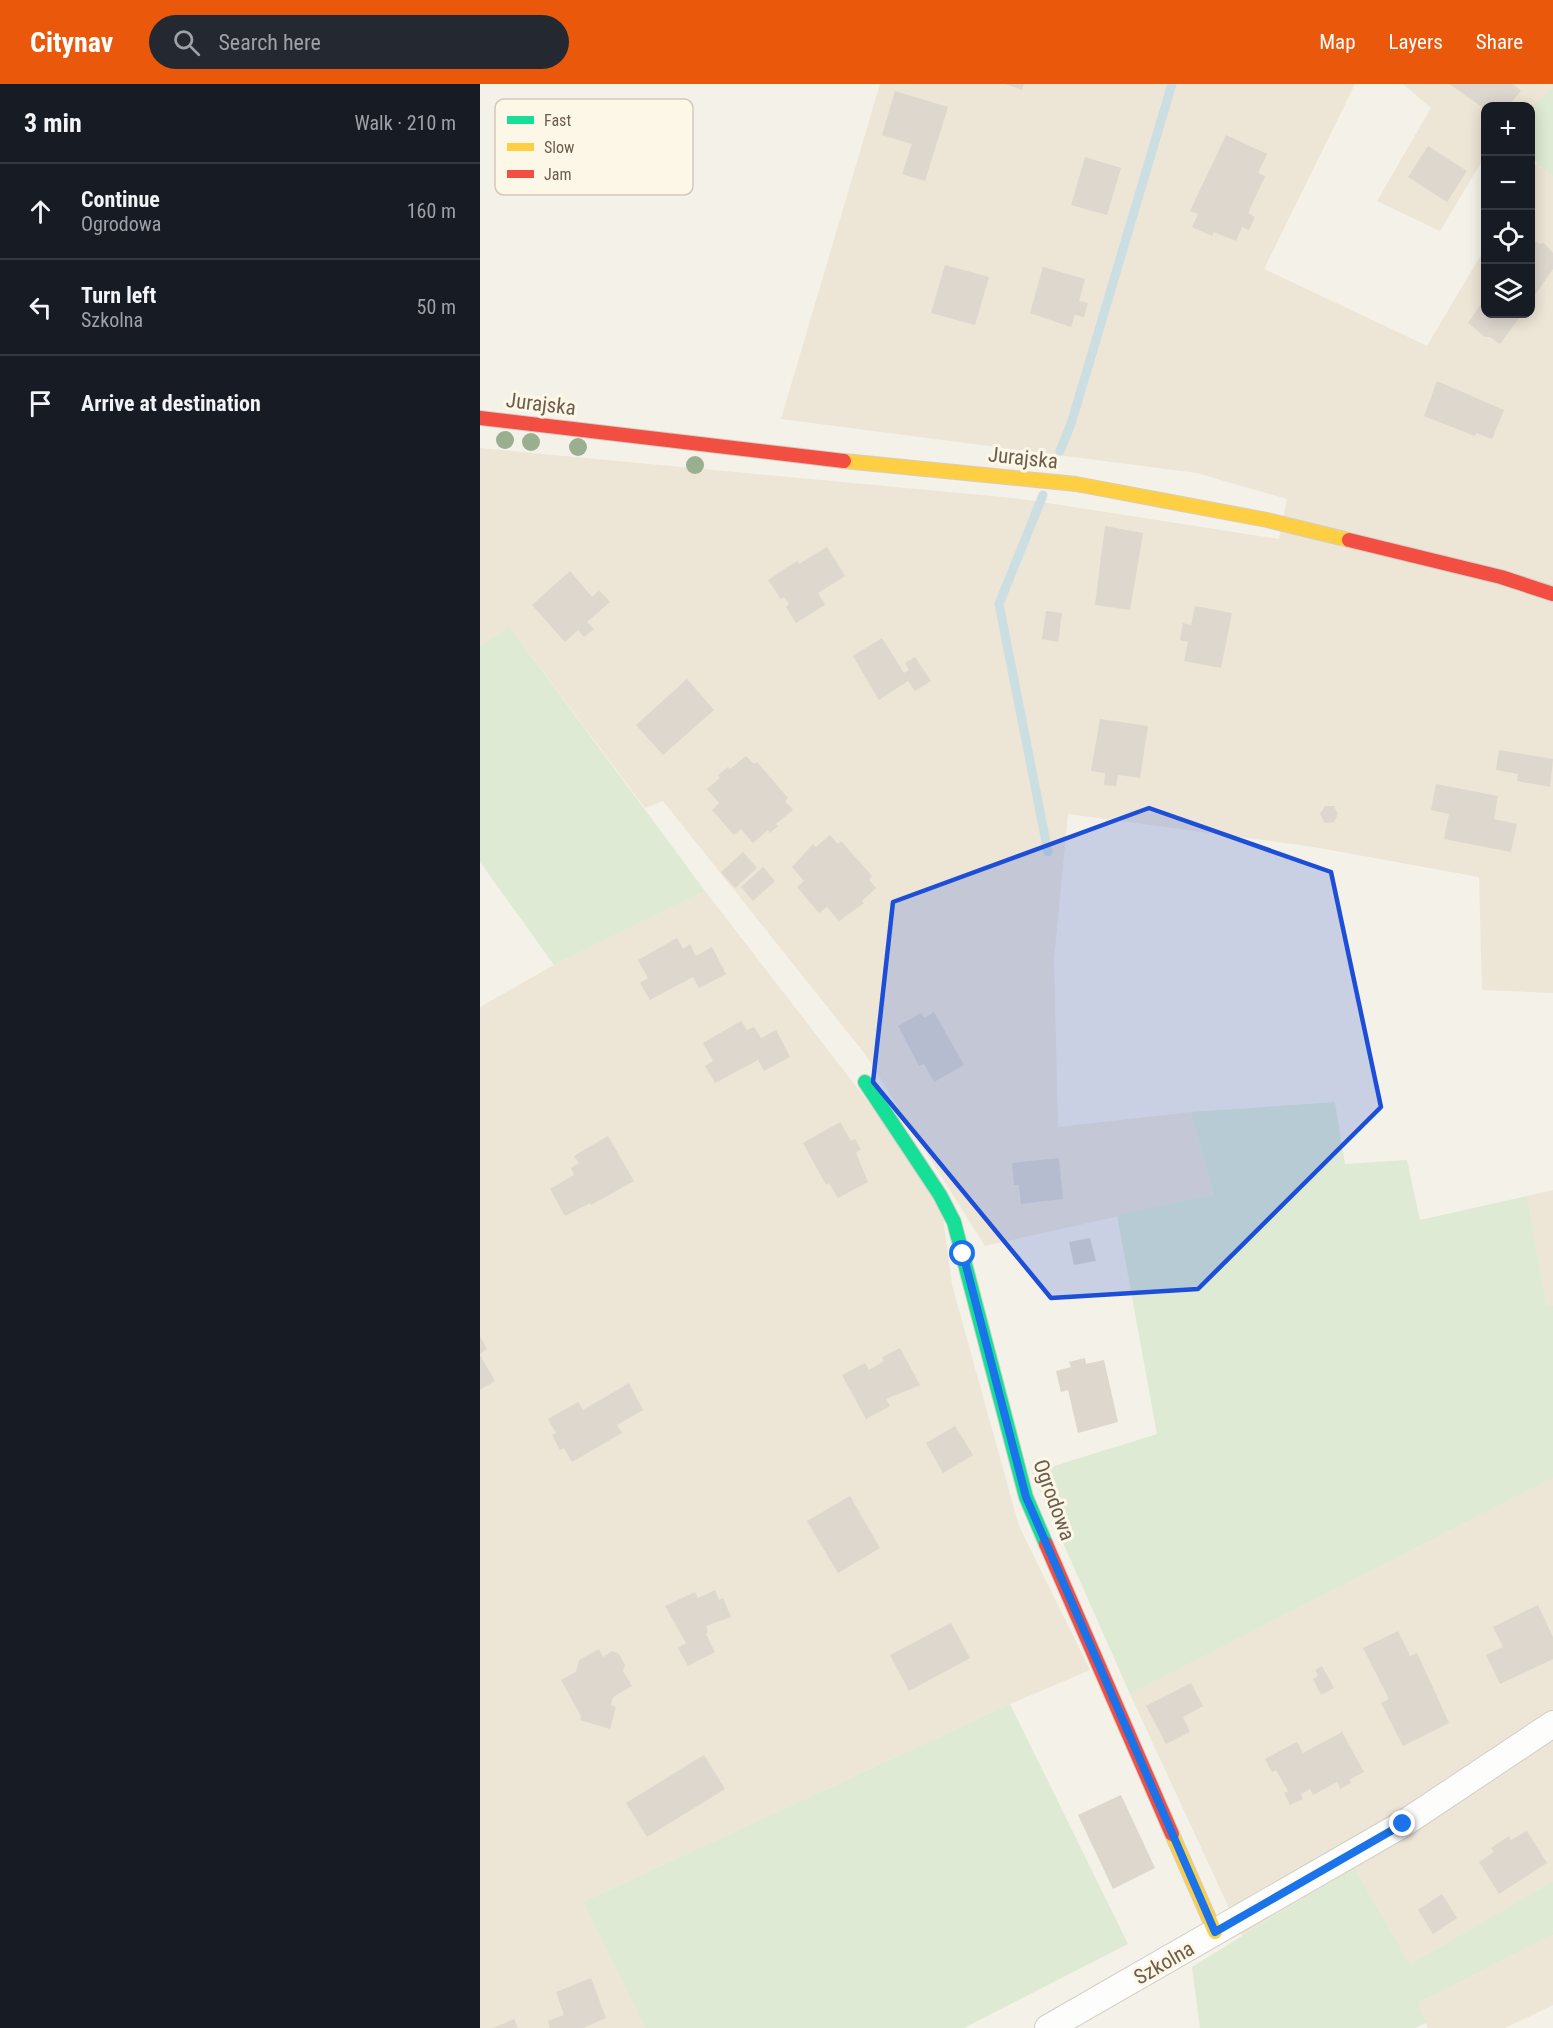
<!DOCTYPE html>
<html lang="en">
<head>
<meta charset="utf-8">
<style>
	:root { --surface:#171b24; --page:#242831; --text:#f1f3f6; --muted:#9ea1a6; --line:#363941; --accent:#ea580c }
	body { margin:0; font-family:"Roboto Condensed",sans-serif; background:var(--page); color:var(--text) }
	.controls { position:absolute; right:18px; top:18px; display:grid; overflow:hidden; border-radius:12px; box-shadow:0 3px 15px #0003 }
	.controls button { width:54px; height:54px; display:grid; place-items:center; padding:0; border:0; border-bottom:2px solid var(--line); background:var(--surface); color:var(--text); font:30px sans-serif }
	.stop { position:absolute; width:18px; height:18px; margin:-14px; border:4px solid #1a73e8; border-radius:50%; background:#fff }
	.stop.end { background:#1a73e8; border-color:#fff; box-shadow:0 2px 6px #0008 }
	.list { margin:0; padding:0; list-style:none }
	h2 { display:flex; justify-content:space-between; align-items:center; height:78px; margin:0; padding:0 24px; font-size:26px }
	h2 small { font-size:20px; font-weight:400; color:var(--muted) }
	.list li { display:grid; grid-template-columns:39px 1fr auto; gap:18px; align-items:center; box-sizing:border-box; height:96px; padding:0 24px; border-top:2px solid var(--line) }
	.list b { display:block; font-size:22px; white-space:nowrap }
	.list p { margin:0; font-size:20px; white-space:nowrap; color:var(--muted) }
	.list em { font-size:20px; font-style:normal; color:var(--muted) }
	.icon { flex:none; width:33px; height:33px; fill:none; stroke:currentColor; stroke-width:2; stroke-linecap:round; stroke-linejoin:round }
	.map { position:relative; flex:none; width:1073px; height:1944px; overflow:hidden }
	header { display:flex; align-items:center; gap:36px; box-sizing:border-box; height:84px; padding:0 30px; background:var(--accent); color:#fff }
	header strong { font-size:28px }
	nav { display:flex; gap:33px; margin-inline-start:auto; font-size:21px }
	.search { width:420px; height:54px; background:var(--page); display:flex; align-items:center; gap:15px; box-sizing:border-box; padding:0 21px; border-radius:33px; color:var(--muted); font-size:22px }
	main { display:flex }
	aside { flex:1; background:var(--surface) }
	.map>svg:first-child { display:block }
</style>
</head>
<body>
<header>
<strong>Citynav</strong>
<div class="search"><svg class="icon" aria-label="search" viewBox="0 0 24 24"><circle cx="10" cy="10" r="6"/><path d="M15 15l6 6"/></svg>Search here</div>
<nav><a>Map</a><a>Layers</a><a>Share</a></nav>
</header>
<main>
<aside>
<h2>3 min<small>Walk · 210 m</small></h2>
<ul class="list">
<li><svg class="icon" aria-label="ahead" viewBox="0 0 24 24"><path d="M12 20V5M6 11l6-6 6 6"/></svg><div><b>Continue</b><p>Ogrodowa</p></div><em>160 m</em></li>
<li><svg class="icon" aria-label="left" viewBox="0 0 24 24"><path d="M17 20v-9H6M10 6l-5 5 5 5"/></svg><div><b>Turn left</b><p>Szkolna</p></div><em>50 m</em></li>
<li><svg class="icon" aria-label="arrive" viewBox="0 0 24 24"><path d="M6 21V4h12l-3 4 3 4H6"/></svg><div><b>Arrive at destination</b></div></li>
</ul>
</aside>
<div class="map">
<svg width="1073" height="1944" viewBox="0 0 1073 1944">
	<rect width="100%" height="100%" fill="#f4f1e8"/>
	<g fill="#ede5d6">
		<path d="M400,0H875L784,185L947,262L1005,164V230H1050L1051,89L1057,78L1073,93V909L1002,906L999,793L834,763L588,730L574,875L578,1043L711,1028L734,1111L505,1162L385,970L183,717L165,724L29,542L0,562V364L542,415L799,455L807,415L717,389L301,335Z"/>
		<path d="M923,0H1073V3L1051,25L1050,22H1005V72L960,147L897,117L951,24Z"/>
		<path d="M225,807L460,1111L472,1201L539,1442L610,1586L530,1620L103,1818L165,1944H0V923L74,881Z"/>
		<path d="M1073,1106V1221L1066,1222L1047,1112Z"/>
		<path d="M1073,1394V1797L930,1880L874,1783L762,1852L650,1610Z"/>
		<path d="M1073,1851V1921L1025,1944H948L938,1919Z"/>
	</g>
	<g fill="#deead4">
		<path d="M1073,3V93L1051,73L1050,25Z"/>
		<path d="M29,542L225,807L74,881L0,778V562Z"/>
		<path d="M855,1018L865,1080L927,1076L940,1136L1047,1112L1066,1221H1073V1394L650,1610L552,1389L677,1350L637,1131L734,1111L711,1028Z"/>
		<path d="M530,1620L648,1860L484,1944H165L103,1818Z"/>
		<path d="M874,1783L930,1880L1073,1797V1851L938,1919L946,1939L935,1944H720L712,1883Z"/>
	</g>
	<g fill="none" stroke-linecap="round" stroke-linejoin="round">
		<g stroke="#cbdee2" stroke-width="9">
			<path d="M580,367L591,340L692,0"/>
			<path d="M563,411L519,520L568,768"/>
		</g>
	</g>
	<g fill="#ddd7ce">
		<path d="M525,0H544L542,6Z"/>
		<path d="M969,0H1033L1041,7L1028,22H1005V25Z"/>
		<path d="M415,7L468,23L445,97L422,90L432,60L402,51Z"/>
		<path d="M746,51L787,70L778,89L785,92L768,129L775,133L769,146L762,143L756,157L734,148L732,152L712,143L718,130L710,127Z"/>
		<path d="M948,62L987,87L967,118L928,93Z"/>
		<path d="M605,73L641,84L627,131L591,121Z"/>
		<path d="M1050,154L1059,160L1064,159L1073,169V185L1050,218Z"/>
		<path d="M465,181L509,193L495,241L451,229Z"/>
		<path d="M563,183L605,195L599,217L608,219L604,233L595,231L591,243L550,229Z"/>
		<path d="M1005,214V230H1042L1020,260L1010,253H1005L988,239Z"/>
		<path d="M957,297L1024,326L1012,355L996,349L995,352L944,332Z"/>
		<path d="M625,442L663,449L650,526L615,521Z"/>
		<path d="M347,463L365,492L338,509L345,521L316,539L306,523L309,520L304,513L301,515L288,496L317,477L319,480Z"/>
		<path d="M90,487L112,513L119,506L130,518L107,538L114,545L104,553L98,546L85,558L52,521Z"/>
		<path d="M715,522L752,529L741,584L704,577L708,558L700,556L703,539L711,541Z"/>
		<path d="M566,527L582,529L578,558L562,555Z"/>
		<path d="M402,554L424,589L429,586L425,579L435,573L451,597L435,607L428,597L399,616L373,572Z"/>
		<path d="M207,595L234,626L183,671L156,641Z"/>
		<path d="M620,635L668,642L660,694L638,691L636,702L624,701L625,689L611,687Z"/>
		<path d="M1019,666L1073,675L1070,703L1037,697L1038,690L1016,686Z"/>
		<path d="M266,672L274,680L277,678L308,714L305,717L313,726L296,740L298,742L290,749L288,746L273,759L261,745L254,751L232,726L239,719L227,705L240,694L238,691L248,683L250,685Z"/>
		<path d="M956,700L1018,712L1014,735L1037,740L1031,768L964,755L969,730L951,726Z"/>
		<path d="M845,722H854L858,730L854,738L845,739L840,730Z"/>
		<path d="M350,751L358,760L361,757L392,792L389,796L396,804L382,817L384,819L359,837L347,823L339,829L317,803L324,797L312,783L333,760L336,763Z"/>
		<path d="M263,768L277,784L255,804L241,788Z"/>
		<path d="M283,783L295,797L273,817L261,803Z"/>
		<path d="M197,854L203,865L210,860L216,872L232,863L246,890L219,904L213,893L170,916L160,899L168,894L158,876Z"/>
		<path d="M454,928L484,981L454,998L444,980L439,982L418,942L441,929L444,934Z"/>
		<path d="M261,937L267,946L274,943L281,954L296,946L310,973L284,987L278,976L235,999L225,982L233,977L223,959Z"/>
		<path d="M360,1038L371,1057L375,1055L381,1065L376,1069L388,1098L358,1114L349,1099L346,1101L323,1059Z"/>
		<path d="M128,1052L154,1097L111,1121L110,1119L85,1132L70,1105L94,1091L91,1084L99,1079L94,1072Z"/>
		<path d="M579,1074L583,1115L541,1120L539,1101H534L532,1079Z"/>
		<path d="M610,1154L616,1177L594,1181L589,1158Z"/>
		<path d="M0,1252L7,1265L0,1270Z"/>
		<path d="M420,1264L440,1301L406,1315L410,1322L386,1335L362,1291L385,1279L389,1286L404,1277L402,1273Z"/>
		<path d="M0,1271L15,1297L0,1306Z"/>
		<path d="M605,1274L606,1280L624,1276L638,1338L598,1349L588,1306L581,1308L576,1287L591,1283L589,1278Z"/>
		<path d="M149,1299L163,1326L137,1341L142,1349L92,1378L84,1364L80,1366L72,1351L76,1349L68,1335L98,1318L103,1326Z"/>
		<path d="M475,1342L493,1371L463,1389L446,1359Z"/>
		<path d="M370,1412L400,1464L358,1489L327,1437Z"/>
		<path d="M235,1506L239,1516L243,1514L251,1533L226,1542L228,1548L226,1550L235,1568L208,1582L198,1564L206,1559L185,1522L215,1508L218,1514Z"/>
		<path d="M1058,1521L1073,1553V1575L1020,1600L1006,1571L1023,1563L1013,1543Z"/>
		<path d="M471,1539L490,1574L429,1607L410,1571Z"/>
		<path d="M918,1547L930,1572L937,1569L969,1639L923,1662L901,1619L909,1615L883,1564Z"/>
		<path d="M119,1565L123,1573L132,1567L139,1570L145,1581L143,1587L152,1602L133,1613L131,1621L136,1623L130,1645L100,1636L101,1632L81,1596L96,1588L99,1576Z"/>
		<path d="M842,1582L854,1604L841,1611L833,1595L838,1592L835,1586Z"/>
		<path d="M711,1599L723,1622L703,1633L710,1648L686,1660L666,1622Z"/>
		<path d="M862,1648L884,1688L869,1696L871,1699L860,1705L857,1698L833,1711L830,1705L821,1710L823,1715L810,1721L804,1709L808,1707L796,1686L792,1688L785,1675L817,1658L823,1669Z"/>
		<path d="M224,1671L245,1705L167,1753L146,1719Z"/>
		<path d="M641,1711L675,1784L633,1805L598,1731Z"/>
		<path d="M1047,1747L1067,1779L1019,1810L999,1778L1014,1768L1011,1764L1029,1752L1031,1756Z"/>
		<path d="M962,1810L977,1834L953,1850L938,1826Z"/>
		<path d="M111,1894L126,1934L103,1944H70L68,1937L84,1931L76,1908Z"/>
		<path d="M34,1935L38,1944H13Z"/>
	</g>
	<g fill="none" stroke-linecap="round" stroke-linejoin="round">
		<g stroke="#d3cec7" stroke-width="28">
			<path id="street" d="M568,1944L923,1740L1073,1640"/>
		</g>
		<g stroke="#d4cec6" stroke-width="16">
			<path id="fast" d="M385,998L460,1111L474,1138L546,1413L566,1460"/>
		</g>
		<g stroke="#d4cec6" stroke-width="16">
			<g id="slow">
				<path d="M364,377L596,400L787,436L869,456"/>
				<path d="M692,1750L735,1848"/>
			</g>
		</g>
		<g stroke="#d4cec6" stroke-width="16">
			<g id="jam">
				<path d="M0,334L364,377"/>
				<path d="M869,456L1021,493L1073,510"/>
				<path d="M566,1460L692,1750"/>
			</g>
		</g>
		<use href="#street" stroke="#fdfdfc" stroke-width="26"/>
		<use href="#fast" stroke="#16e098" stroke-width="14"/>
		<use href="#slow" stroke="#ffcf43" stroke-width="14"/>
		<use href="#jam" stroke="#f24e42" stroke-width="14"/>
	</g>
	<g fill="#9aaf90">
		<circle cx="25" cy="356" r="9"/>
		<circle cx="51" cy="358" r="9"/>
		<circle cx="98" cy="363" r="9"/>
		<circle cx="215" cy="381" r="9"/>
	</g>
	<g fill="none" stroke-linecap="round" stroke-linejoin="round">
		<path stroke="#1a73e8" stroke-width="8" d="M483,1170L546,1413L735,1848L923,1740"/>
	</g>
	<path fill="#1d4ed8" fill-opacity="0.2" stroke="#1d4ed8" stroke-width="4.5" stroke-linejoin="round" d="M669,724L851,788L901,1023L718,1205L571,1214L393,998L413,818Z"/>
	<g text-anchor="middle" stroke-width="6" stroke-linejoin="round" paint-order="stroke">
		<g font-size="21" fill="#6e5d4c" stroke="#fdf7e8">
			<text transform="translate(61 320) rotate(7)" y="7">Jurajska</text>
			<text transform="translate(543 374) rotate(6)" y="7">Jurajska</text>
			<text transform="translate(574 1416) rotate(70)" y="7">Ogrodowa</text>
			<text transform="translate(684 1879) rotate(-30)" y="7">Szkolna</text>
		</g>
	</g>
	<rect x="15" y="15" width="198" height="96" rx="9" fill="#fdf7e8" stroke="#d2c9b9" stroke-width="1.5"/>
	<rect x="27" y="32" width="27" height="8" fill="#16e098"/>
	<rect x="27" y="59" width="27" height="8" fill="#ffcf43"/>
	<rect x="27" y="86" width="27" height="8" fill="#f24e42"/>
	<g font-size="16" fill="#6e5d4c">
		<text x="64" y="42">Fast</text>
		<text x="64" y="69">Slow</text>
		<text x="64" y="96">Jam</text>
	</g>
</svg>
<div class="controls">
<button>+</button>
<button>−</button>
<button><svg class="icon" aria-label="locate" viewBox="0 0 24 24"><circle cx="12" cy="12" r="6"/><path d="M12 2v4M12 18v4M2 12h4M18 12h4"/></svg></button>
<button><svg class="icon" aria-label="layers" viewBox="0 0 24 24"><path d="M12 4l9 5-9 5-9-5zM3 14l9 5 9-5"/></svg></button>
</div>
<div class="stop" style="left:483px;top:1170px"></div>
<div class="stop end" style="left:923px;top:1740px"></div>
</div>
</main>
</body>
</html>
